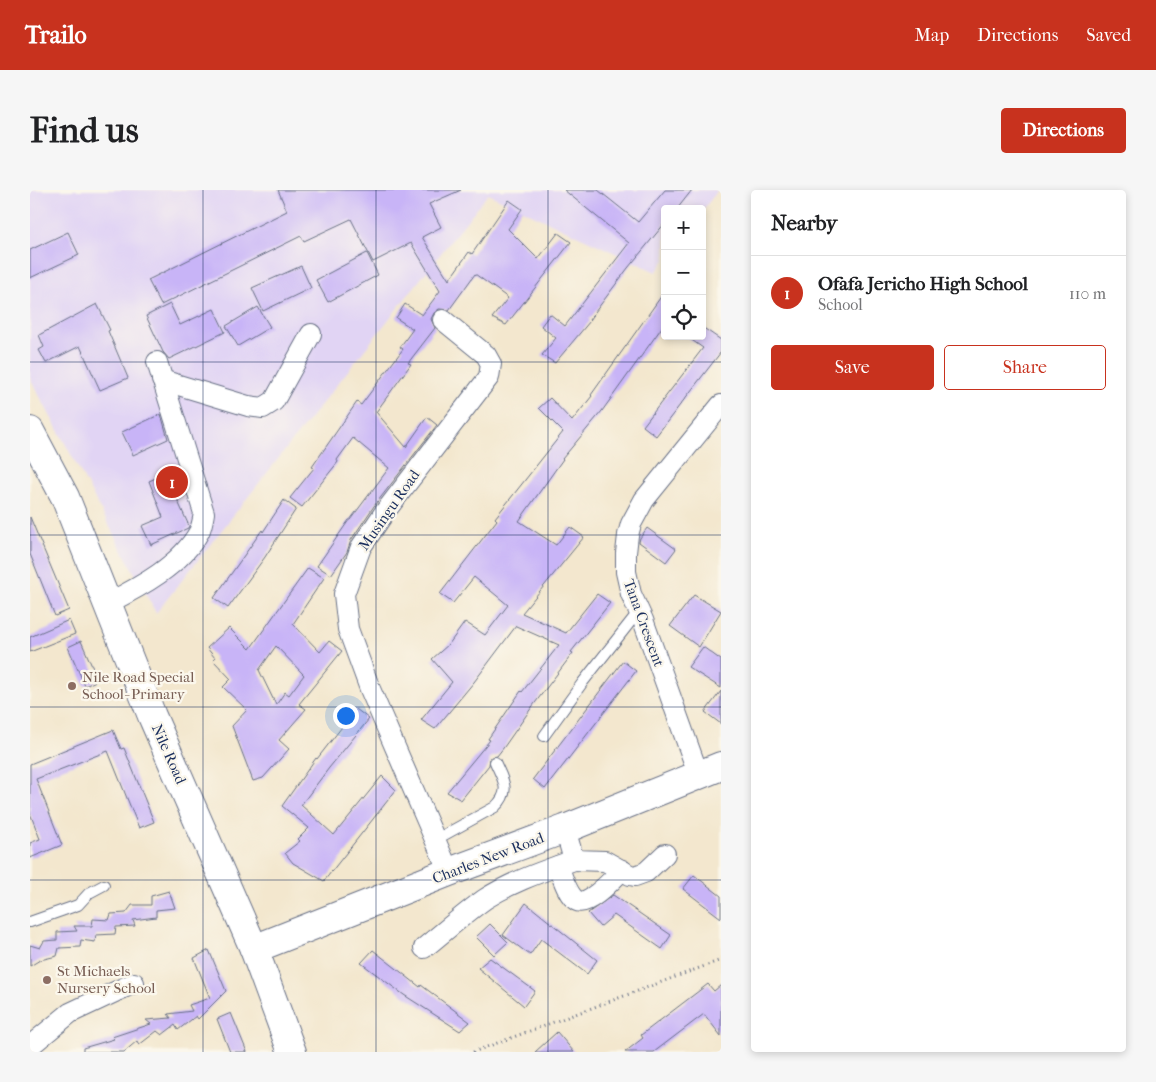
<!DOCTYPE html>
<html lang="en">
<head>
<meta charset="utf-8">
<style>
	:root { --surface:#fff; --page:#f6f6f6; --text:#202124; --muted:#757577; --line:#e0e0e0; --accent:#c8321e }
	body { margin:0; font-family:"IM FELL French Canon",serif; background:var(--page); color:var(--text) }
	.controls { position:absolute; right:15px; top:15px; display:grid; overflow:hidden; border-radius:5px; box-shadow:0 2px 8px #0003 }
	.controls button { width:45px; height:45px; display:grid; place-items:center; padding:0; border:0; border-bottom:1px solid var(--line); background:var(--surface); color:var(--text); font:25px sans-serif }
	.you { position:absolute; left:315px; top:525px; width:18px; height:18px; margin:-12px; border:4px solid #fff; border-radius:50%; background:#1a73e8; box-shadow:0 0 0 8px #1a73e833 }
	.badge { display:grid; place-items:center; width:32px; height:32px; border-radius:50%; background:var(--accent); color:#fff; font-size:16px; font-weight:700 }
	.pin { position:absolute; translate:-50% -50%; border:2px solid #fff; box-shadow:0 1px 5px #0006 }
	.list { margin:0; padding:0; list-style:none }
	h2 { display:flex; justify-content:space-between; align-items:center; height:65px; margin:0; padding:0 20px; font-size:21px }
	h2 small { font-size:16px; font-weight:400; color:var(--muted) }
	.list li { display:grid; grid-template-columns:32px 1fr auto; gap:15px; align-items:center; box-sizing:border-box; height:75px; padding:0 20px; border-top:1px solid var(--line) }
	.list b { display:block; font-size:19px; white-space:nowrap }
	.list p { margin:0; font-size:16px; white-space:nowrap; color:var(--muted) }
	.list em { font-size:16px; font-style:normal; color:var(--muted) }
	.actions { display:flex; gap:10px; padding:15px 20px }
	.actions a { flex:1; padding:11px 0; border:1px solid var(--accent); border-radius:5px; text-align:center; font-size:18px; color:var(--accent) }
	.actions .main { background:var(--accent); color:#fff }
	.icon { flex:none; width:28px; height:28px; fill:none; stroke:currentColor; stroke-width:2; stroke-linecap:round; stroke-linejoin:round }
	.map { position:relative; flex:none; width:691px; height:862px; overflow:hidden; border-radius:5px }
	header { display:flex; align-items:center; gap:30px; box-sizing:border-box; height:70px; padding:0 25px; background:var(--accent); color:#fff }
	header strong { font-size:24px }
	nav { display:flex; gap:28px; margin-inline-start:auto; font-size:18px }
	.intro { display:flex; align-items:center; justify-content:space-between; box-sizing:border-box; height:120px; padding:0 30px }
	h1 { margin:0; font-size:35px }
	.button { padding:12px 22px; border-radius:5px; background:var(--accent); color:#fff; font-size:18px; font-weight:700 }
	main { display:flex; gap:30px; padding:0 30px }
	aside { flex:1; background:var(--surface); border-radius:5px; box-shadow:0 2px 8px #0003 }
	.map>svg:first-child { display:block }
</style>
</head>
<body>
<header>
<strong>Trailo</strong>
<nav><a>Map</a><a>Directions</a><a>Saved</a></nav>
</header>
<div class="intro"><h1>Find us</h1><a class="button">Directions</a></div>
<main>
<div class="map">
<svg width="691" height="862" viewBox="0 0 691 862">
	<rect width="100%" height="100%" fill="#fbf7ec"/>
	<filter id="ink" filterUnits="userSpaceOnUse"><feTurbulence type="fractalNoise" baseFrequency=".02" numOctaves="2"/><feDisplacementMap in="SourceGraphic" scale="10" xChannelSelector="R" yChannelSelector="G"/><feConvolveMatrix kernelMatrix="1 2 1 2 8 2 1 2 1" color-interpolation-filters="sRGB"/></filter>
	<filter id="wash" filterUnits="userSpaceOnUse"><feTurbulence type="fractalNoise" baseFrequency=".0096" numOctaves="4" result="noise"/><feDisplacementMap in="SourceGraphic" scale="20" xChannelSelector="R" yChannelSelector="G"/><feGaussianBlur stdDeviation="1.12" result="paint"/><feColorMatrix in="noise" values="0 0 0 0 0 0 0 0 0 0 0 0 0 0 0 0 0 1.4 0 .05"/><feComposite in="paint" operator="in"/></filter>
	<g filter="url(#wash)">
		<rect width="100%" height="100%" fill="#f3e7ce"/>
		<path fill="#e1d4f4" d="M0,0H688L672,21V19H635V70L626,82L458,4L126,423L0,188Z"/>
		<g id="blocks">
			<g fill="#c8b4f7" fill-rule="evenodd">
				<path d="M248,0H431L399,14L411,37L392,47L419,90L439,62L442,64L479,10L492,19L478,39L508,69L528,43L541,52L476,135L462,128L478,108L445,84L419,120L409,119L404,123L401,129L405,138L378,173L381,174L346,222L376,257L397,227L407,235L344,316L321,350L317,362L301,385L287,376L319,330H320L359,278L323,248L307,270L308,272L272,317L260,308L284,278L282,277L327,212L331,215L373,159L370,157L383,139L366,128L375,114L392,125L410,101L381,53L343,72L321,29L274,51L271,46L131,115L118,90L257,21Z"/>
				<path d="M534,0H568L608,32L635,0H662L647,19H635V33L598,78L559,130L560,131L525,173L512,165L526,148L511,136L520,124L535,136L599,53Z"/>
				<path d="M38,42L49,65L0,88V60Z"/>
				<path d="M337,63L348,85L298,112L286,90Z"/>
				<path d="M271,76L281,98L233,121L222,98Z"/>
				<path d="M635,101V133L572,221L532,269H533L489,331L526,355L540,337L554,347L492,423L536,443L567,404L580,413L541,462L543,463L502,517L474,557L467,566L460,568L459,575L431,610L417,602L460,550L458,549L491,501L492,502L529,455L486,436L444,492L405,539L391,530L422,492L402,469L419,454L435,432L455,445L478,415L444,387L423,413L410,404L467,330L465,328L533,242L509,218L520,208L542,231L562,206L561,205Z"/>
				<path d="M67,114L80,140L78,141L98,188L70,200L50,156L16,173L9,160L14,157L9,145Z"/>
				<path d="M140,114L150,135L184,119L195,142L139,169L133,162L116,126Z"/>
				<path d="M228,117L240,137L208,156L196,136Z"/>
				<path d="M672,137L691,150V162L626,246L613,236L673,158L656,146H672Z"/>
				<path d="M131,224L138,249L103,265L92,242Z"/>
				<path d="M146,279L151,294L142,298L159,336L158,338L121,355L112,336L133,327L119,291Z"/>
				<path d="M254,310L266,319L235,367L198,418L184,408L232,340L233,342Z"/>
				<path d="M0,327L39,420L25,426L0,364Z"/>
				<path d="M617,338L646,359L636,372L609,352L610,348Z"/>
				<path d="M278,378L294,388L263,434L290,462L299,451L312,461L269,514L276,519L249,550L259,559L233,588L223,591L202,536L217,520L193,497L201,489L183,470L185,468L177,458L199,438L220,459ZM246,456L274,485L259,505L255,502L246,515L229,480Z"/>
				<path d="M664,405L691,421L669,457L640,436Z"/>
				<path d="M39,430L45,444L0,462V447Z"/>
				<path d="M51,451L68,490L55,496L38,457Z"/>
				<path d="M673,457L691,470V498L658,477Z"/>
				<path d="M593,471L606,481L515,599L503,589Z"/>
				<path d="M691,501V534L675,522Z"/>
				<path d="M326,519L339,529L299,578L271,615L304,645L352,586L366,600L294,691L263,673L255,663L270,651L268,649L279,638L252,616L286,568L287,569Z"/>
				<path d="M83,540L91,559L94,558L124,632L109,638L78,561L6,589L32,655L0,668V653L10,649L0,623V574Z"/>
				<path d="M664,685L691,706V728L653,699Z"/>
				<path d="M139,701L145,718L126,720V727L103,730L105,736L86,737L85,744L66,745L65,752L51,750L50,757L29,758L27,766L10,770L0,776V755L10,758L14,751L27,750V742L47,741L44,736H62L63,729L79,730L81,724L96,723L102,715H121V706Z"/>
				<path d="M583,705L641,745L632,759L584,725L570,737L558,723Z"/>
				<path d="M496,713L567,770L557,784L511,749L500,765L473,745Z"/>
				<path d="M460,734L478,752L464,765L446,747Z"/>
				<path d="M179,760L196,801L168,829L166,826L148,840L145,835L132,845L127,841L109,855L107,851L94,862H53V858L84,849L82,847L121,834L116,830L141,828L138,824L162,821L159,815L180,808L164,768Z"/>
				<path d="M343,760L390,797L391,795L440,832L430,841L374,805L331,773Z"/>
				<path d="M460,768L505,801L494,816L448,778Z"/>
				<path d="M678,794L684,801L691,795V846L674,824L624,862H595L613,848L611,845Z"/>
				<path d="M201,823L217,862H200L187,829Z"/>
				<path d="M527,842L544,862H505Z"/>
			</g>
		</g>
	</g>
	<g filter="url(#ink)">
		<use href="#blocks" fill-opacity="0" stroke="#676f85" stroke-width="1"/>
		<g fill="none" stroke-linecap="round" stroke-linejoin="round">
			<g stroke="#676f85" stroke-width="12">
				<g id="lane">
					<path d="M514,546L553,492L609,421"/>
					<path d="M405,650L465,617C482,601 473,590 465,572"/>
					<path d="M0,732L48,715L59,703L74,695"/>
				</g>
			</g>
			<g stroke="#676f85" stroke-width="22">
				<g id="street">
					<path d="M413,130L456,165L461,174L459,187L354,323L331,357L314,404L318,439L340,499L419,682"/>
					<path d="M132,190L218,216L233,218L244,211L281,144"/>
					<path d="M78,413C110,397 151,375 169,342C172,336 173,329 174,323L127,172"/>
					<path d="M669,586L613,430L601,404L596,382V363L598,345L601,334L614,310L691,215"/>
					<path d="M535,639L544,670L575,671L600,685L605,686L616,682L635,664"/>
					<path d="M528,676C532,685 537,705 547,711C558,717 584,688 592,680"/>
					<path d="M394,758C414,742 434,724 455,709C483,691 514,681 544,670"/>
					<path d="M0,856L40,823L104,793"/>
				</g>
			</g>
			<g stroke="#676f85" stroke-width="30">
				<g id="secondary">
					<path d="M0,241L35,307L122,526L224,759L262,862"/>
					<path d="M224,759L419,682L535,639L691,576"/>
				</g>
			</g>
			<path stroke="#676f85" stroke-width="3" stroke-dasharray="1 4" stroke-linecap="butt" d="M443,862L691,770"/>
			<use href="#lane" stroke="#fff" stroke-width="10"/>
			<use href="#street" stroke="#fff" stroke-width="20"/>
			<use href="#secondary" stroke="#fff" stroke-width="28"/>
		</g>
	</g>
	<path fill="none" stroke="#1b2f5e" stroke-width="1" stroke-opacity="0.55" d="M173,0V862M346,0V862M518,0V862M0,172H691M0,345H691M0,517H691M0,690H691"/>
	<g fill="#8d6e63" stroke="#fbf7ec" stroke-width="2">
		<circle cx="42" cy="496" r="5"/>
		<circle cx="17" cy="790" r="5"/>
	</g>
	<g text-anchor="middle" stroke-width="4.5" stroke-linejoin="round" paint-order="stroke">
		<g font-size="15" fill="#1b2f5e" stroke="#fbf7ec">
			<text transform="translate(359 320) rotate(-55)" y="5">Musingu Road</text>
			<text transform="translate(614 433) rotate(70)" y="5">Tana Crescent</text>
			<text transform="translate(139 564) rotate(66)" y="5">Nile Road</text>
			<text transform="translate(458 668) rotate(-21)" y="5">Charles New Road</text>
		</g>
		<g font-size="15" fill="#785e54" stroke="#fbf7ec" text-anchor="start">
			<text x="52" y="492">Nile Road Special<tspan x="52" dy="17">School- Primary</tspan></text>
			<text x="27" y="786">St Michaels<tspan x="27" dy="17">Nursery School</tspan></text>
		</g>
	</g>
</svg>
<div class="controls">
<button>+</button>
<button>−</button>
<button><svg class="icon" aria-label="locate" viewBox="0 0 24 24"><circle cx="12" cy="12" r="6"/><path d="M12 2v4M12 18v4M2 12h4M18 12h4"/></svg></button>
</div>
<div class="you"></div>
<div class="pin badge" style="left:142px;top:292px">1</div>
</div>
<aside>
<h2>Nearby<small></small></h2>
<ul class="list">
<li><span class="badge">1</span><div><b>Ofafa Jericho High School</b><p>School</p></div><em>110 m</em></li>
</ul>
<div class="actions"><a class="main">Save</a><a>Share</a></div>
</aside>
</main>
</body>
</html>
